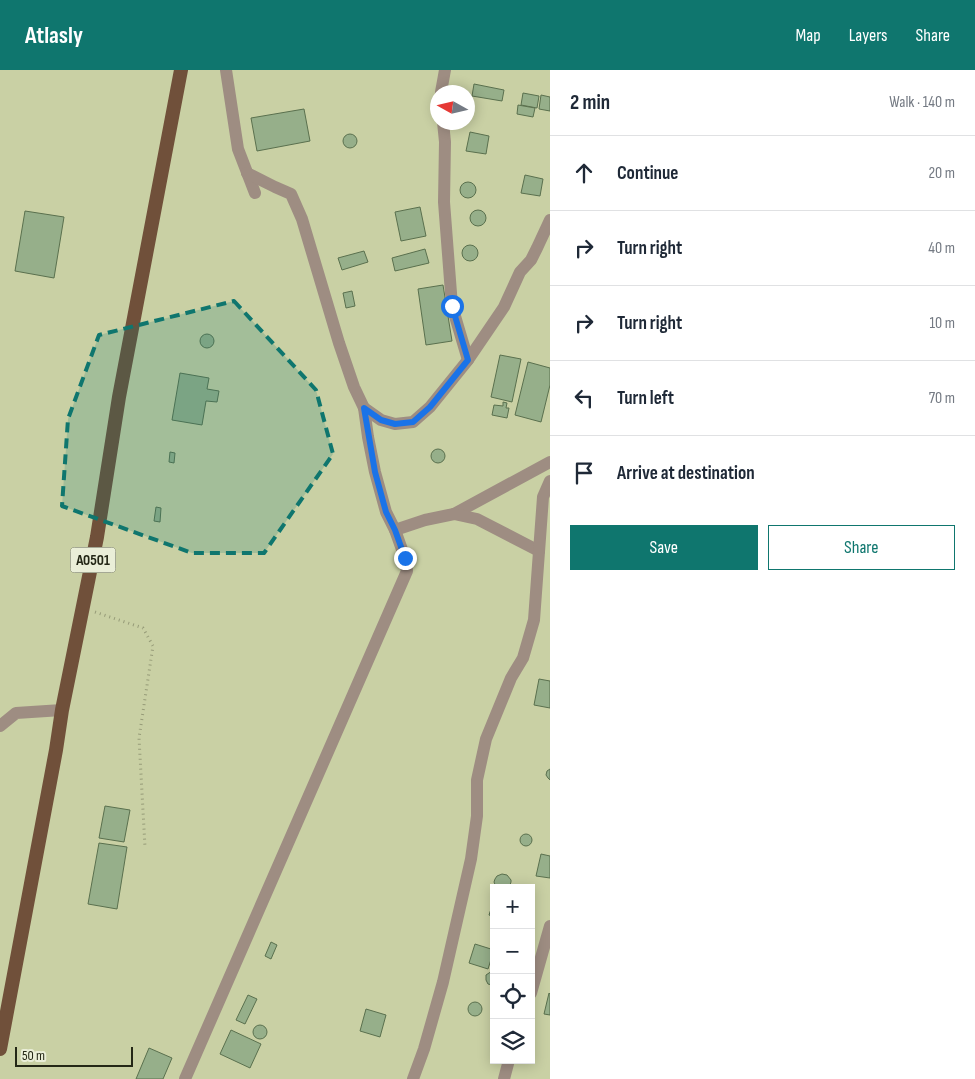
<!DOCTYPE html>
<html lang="en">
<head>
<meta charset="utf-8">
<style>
	:root { --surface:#fff; --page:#f6f6f7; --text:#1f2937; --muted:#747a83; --line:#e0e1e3; --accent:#0f766e }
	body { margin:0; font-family:"Sofia Sans Condensed",sans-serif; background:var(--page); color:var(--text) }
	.controls { position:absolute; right:15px; bottom:15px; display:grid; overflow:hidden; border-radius:0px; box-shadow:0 2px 12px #0003 }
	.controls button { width:45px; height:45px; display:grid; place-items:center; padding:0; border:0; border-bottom:1px solid var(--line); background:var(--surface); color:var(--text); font:25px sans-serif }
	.compass { position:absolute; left:430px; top:15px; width:45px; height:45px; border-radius:50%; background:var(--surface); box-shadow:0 2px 12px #0003; rotate:278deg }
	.scale { position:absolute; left:15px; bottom:12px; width:118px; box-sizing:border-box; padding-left:5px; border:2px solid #242716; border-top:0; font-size:14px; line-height:18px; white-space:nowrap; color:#242716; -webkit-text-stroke:4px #eaeed8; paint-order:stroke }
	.stop { position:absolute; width:15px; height:15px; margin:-11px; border:4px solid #1a73e8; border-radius:50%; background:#fff }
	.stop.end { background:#1a73e8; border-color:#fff; box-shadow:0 1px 5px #0008 }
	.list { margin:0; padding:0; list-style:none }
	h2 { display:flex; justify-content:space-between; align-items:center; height:65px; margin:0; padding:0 20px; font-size:21px }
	h2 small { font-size:16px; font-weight:400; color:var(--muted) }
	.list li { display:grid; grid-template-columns:32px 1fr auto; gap:15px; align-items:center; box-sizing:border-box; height:75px; padding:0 20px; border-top:1px solid var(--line) }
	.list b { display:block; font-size:19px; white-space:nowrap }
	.list em { font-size:16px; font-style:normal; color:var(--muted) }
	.actions { display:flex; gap:10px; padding:15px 20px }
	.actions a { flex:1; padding:11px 0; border:1px solid var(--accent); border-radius:0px; text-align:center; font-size:18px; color:var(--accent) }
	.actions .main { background:var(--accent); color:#fff }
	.icon { flex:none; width:28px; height:28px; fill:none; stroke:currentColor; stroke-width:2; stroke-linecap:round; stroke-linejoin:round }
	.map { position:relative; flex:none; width:550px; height:1009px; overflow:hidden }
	header { display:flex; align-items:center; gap:30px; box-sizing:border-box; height:70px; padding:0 25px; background:var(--accent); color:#fff }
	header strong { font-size:24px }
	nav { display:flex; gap:28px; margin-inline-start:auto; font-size:18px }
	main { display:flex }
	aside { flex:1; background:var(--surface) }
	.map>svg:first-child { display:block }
</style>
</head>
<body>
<header>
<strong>Atlasly</strong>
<nav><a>Map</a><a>Layers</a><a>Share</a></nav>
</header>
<main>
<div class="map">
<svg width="550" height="1009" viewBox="0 0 550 1009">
	<rect width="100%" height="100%" fill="#c9d0a4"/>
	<g fill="#96af8a" stroke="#5a704e">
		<path d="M474,14L504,20L502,31L472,26Z"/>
		<path d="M523,23L539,26L537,38L521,35Z"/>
		<path d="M541,25L550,27V41L539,39Z"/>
		<path d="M518,35L535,38L533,47L517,44Z"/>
		<path d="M304,39L310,71L257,81L251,48Z"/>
		<path d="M470,62L489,66L486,84L466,81Z"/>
		<circle cx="350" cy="71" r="7"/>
		<path d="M525,105L543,109L540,126L521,123Z"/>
		<circle cx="468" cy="120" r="8"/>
		<path d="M420,137L426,166L401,171L395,142Z"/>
		<circle cx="478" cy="148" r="8"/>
		<path d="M25,141L64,147L54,208L15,201Z"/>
		<circle cx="470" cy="183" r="8"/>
		<path d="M425,179L429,193L395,201L392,188Z"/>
		<path d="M364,181L368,192L342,200L338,188Z"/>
		<path d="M443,215L452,271L426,275L418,219Z"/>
		<path d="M352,221L355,236L346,238L343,223Z"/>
		<circle cx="207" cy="271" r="7"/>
		<path d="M500,285L521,289L512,332L491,327Z"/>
		<path d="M528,292L550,298V315L541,352L515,345Z"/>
		<path d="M180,303L209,308L207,319L219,321L217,332L206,331L202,355L172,350Z"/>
		<path d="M503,332L507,333L506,338H509L507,348L492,345L494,335L503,336Z"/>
		<circle cx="438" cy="386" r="7"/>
		<path d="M170,382L175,383L174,393L169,392Z"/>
		<path d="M156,437L161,438L160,452L154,451Z"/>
		<path d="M539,609L550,611V638L534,635Z"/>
		<path d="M550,699V710L548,708L546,705L547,701Z"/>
		<path d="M105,736L130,740L124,772L99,768Z"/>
		<circle cx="526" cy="770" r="6"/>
		<path d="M99,773L127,777L117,839L88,834Z"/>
		<path d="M541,784L550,786V808L536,806Z"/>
		<path d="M502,804L507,805L511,810V812L509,818L496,817L494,812L495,809L497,806Z"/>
		<path d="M494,830V847L489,845Z"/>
		<path d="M271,872L277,875L271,889L265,886Z"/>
		<path d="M475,874L494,880L488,899L469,893Z"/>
		<path d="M492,901H494V915H492L488,914L486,910V905Z"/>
		<path d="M549,923L550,924V945L544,944Z"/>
		<path d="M248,925L257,929L245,954L236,950Z"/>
		<circle cx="475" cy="939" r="7"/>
		<path d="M366,939L386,945L380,967L360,961Z"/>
		<circle cx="260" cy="962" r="7"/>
		<path d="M231,960L261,974L250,998L220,984Z"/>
		<path d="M149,978L172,988L163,1009H136Z"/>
	</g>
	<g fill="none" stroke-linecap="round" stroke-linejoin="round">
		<path stroke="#969b78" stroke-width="3" stroke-dasharray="1 4" stroke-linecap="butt" d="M95,542L143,558L153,576L139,668L145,777"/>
		<g stroke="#9e8d82" stroke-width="12">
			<path d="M226,0L238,79L255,123"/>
			<path d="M441,22L445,0"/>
			<path d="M443,52L445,72L444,132L452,236L468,290"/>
			<path d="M364,338L381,350L395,354L413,352L430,337L468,290L504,237L520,202L531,190L537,178L550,150"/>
			<path d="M454,444L550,392"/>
			<path d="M395,460L425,450L454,444L477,449L539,481"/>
			<path d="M0,656L16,643L62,640"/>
			<path d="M531,923L550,856"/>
			<path d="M185,1009L407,501L405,488L395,460L386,442L375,402L368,367L364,338L354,317L339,273L302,149L291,124L275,117L247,103"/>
			<path d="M413,1009L424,979L443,912L471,789L477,746V710L486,669L511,608L523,588L534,550L543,427L550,411"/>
			<path d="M504,1009L509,990"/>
		</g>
		<path stroke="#70503a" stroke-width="14" d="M0,979L56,680L62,640L97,467L119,327L181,0"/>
	</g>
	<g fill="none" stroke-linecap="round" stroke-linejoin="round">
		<path stroke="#1a73e8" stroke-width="6" d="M405,488L395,460L386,442L375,402L364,338L381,350L395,354L413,352L430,337L468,290L452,236"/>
	</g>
	<path fill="#0f766e" fill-opacity="0.2" stroke="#0f766e" stroke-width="4" stroke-dasharray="10 6" stroke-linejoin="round" d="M234,231L316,320L333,384L264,483H192L62,436L68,349L99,265Z"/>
	<g text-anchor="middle" stroke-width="4" stroke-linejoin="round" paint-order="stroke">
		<rect fill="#eaeed8" stroke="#5f6350" stroke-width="1" x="70.5" y="477.5" width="45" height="25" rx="4"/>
		<g font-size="15" font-weight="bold" fill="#242716">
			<text x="93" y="495">A0501</text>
		</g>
	</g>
</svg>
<div class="controls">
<button>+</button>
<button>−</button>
<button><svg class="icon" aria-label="locate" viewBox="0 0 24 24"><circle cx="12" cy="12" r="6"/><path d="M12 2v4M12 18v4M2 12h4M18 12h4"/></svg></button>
<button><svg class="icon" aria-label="layers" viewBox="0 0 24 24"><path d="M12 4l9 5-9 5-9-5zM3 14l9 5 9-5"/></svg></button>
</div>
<svg class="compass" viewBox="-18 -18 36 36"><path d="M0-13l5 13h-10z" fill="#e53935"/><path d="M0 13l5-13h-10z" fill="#747a83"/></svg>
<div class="scale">50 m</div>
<div class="stop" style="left:452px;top:236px"></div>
<div class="stop end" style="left:405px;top:488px"></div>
</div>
<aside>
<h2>2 min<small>Walk · 140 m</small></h2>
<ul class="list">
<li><svg class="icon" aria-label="ahead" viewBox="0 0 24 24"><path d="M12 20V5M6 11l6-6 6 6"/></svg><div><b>Continue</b></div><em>20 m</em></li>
<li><svg class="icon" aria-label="right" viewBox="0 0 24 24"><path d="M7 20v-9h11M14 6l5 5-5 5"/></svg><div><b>Turn right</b></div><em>40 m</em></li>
<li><svg class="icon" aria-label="right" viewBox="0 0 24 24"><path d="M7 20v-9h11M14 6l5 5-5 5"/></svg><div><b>Turn right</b></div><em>10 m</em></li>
<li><svg class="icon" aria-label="left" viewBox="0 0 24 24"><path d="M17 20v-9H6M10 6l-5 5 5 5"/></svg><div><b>Turn left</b></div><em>70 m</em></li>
<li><svg class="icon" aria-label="arrive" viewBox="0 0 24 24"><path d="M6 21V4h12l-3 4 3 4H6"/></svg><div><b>Arrive at destination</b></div></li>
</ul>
<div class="actions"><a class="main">Save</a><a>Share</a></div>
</aside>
</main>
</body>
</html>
